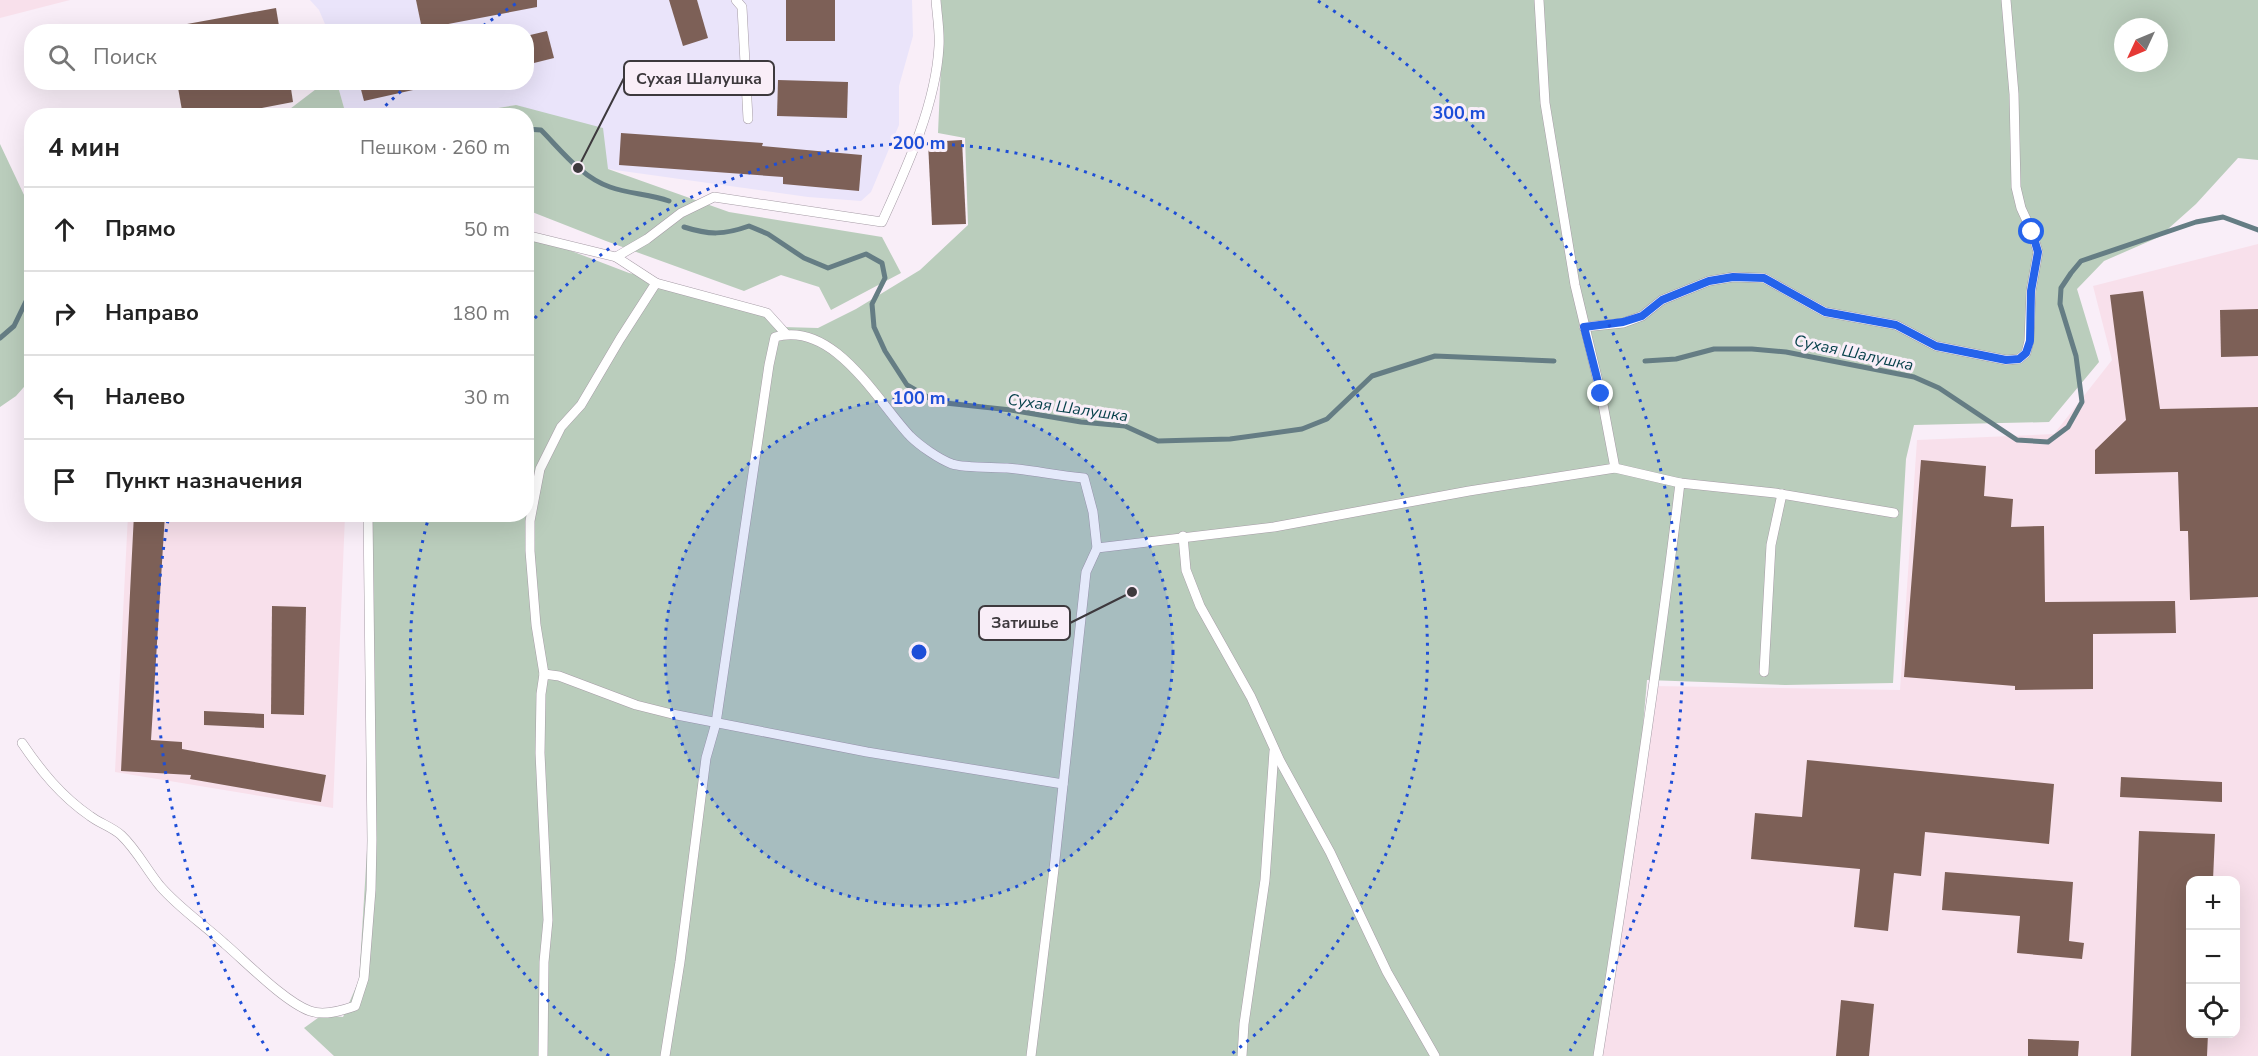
<!DOCTYPE html>
<html lang="ru">
<head>
<meta charset="utf-8">
<style>
	:root { --surface:#fff; --page:#f2f2f2; --text:#222; --muted:#767676; --line:#e0e0e0 }
	body { margin:0; font-family:"Nunito Sans",sans-serif; background:var(--page); color:var(--text) }
	.controls { position:absolute; right:18px; bottom:18px; display:grid; overflow:hidden; border-radius:12px; box-shadow:0 6px 24px #0002 }
	.controls button { width:54px; height:54px; display:grid; place-items:center; padding:0; border:0; border-bottom:2px solid var(--line); background:var(--surface); color:var(--text); font:30px sans-serif }
	.compass { position:absolute; left:2114px; top:18px; width:54px; height:54px; border-radius:50%; background:var(--surface); box-shadow:0 6px 24px #0002; rotate:226deg }
	.stop { position:absolute; width:18px; height:18px; margin:-14px; border:4px solid #2563eb; border-radius:50%; background:#fff }
	.stop.end { background:#2563eb; border-color:#fff; box-shadow:0 2px 6px #0008 }
	.list { margin:0; padding:0; list-style:none }
	h2 { display:flex; justify-content:space-between; align-items:center; height:78px; margin:0; padding:0 24px; font-size:26px }
	h2 small { font-size:20px; font-weight:400; color:var(--muted) }
	.list li { display:grid; grid-template-columns:39px 1fr auto; gap:18px; align-items:center; box-sizing:border-box; height:84px; padding:0 24px; border-top:2px solid var(--line) }
	.list b { display:block; font-size:22px; white-space:nowrap }
	.list em { font-size:20px; font-style:normal; color:var(--muted) }
	.icon { flex:none; width:33px; height:33px; fill:none; stroke:currentColor; stroke-width:2; stroke-linecap:round; stroke-linejoin:round }
	.map { position:relative; flex:none; width:2258px; height:1056px; overflow:hidden }
	.search { position:absolute; background:var(--surface); box-shadow:0 6px 24px #0002; left:24px; top:24px; width:510px; height:66px; display:flex; align-items:center; gap:15px; box-sizing:border-box; padding:0 21px; border-radius:24px; color:var(--muted); font-size:22px }
	.panel { position:absolute; background:var(--surface); box-shadow:0 6px 24px #0002; left:24px; top:108px; width:510px; height:414px; border-radius:24px }
	.map>svg:first-child { display:block }
</style>
</head>
<body>
<div class="map">
<svg width="2258" height="1056" viewBox="0 0 2258 1056">
	<rect width="100%" height="100%" fill="#f9eef8"/>
	<path fill="#eae4fa" d="M310,0H912L913,36L899,86V125L871,192L861,201L808,197L608,169L516,105L450,115H346L337,83L526,82V32L328,31L319,10Z"/>
	<g fill="#f8e0eb" fill-rule="evenodd">
		<path d="M0,0H70L0,18Z"/>
		<path d="M2258,244V1056H1601L1653,686L1900,690L1917,440L2054,434L2112,360L2093,286ZM2190,880H2236V1034H2190Z"/>
		<path d="M128,515H345L333,808L115,772Z"/>
	</g>
	<g fill="#bacdbc" fill-rule="evenodd">
		<path d="M941,0H2258V160L2238,158L2196,204L2159,237L2104,261L2077,289L2099,362L2049,422L1914,425L1906,459L1893,683L1785,685L1647,680L1635,820L1599,1056H334L304,1028L322,1015L343,1017L359,980L368,834L367,515L526,514L527,234L629,273L658,279L762,309L783,327L818,328L856,309L920,270L968,225L965,138L938,133L942,41ZM2123,27H2159V63H2123Z"/>
		<path d="M324,83H337L346,115H282Z"/>
		<path d="M516,105L603,128L608,169L729,212L882,237L901,273L831,310L819,287L781,275L744,291L606,241L527,210L526,116H450Z"/>
		<path d="M0,144L25,197L32,196L31,379L16,396L0,407Z"/>
	</g>
	<g fill="none" stroke-linecap="round" stroke-linejoin="round">
		<g stroke="#657d84" stroke-width="5">
			<path d="M526,129L541,130C561,150 581,177 610,187C629,194 650,194 669,201"/>
			<path d="M684,227C709,235 724,235 749,226L768,234L804,258L828,268L866,254L882,263L885,278L872,304L874,327L885,351L907,385L936,402L1011,410L1081,422L1125,426L1158,441L1230,439L1302,429L1327,419L1372,376L1435,356L1554,361"/>
			<path d="M0,338L14,326L32,289"/>
			<path d="M1645,361L1676,359L1714,349H1752L1786,352L1914,377L1939,388L2017,440L2048,442L2068,427L2082,402L2076,356L2060,304L2061,288L2071,273L2081,261L2196,222L2223,217L2258,230"/>
		</g>
	</g>
	<g fill="#7d6057">
		<path d="M416,0H537V7L422,29Z"/>
		<path d="M669,0H697L708,38L683,46Z"/>
		<rect x="786" y="0" width="49" height="41"/>
		<path d="M276,8L280,32H188L187,24Z"/>
		<path d="M547,31L554,58L526,65V36Z"/>
		<path d="M778,80L848,82L847,118L777,116Z"/>
		<path d="M177,82H290L293,102L219,116H183Z"/>
		<path d="M359,82H422V88L364,101Z"/>
		<path d="M621,133L763,143L762,146L862,155L859,191L783,184V177L619,165Z"/>
		<path d="M962,140L966,224L932,225L928,142Z"/>
		<path d="M2143,291L2160,409L2258,407V597L2190,600L2188,531H2180L2178,472L2095,474V450L2126,420L2110,295Z"/>
		<path d="M2258,309V356L2221,357L2220,310Z"/>
		<path d="M1921,460L1986,466L1984,496L2013,499L2011,527L2044,526L2045,602L2175,601L2176,633L2093,634V689L2015,690V686L1904,677Z"/>
		<path d="M134,514H165L151,740L182,742V749L326,775L321,802L190,779L191,775L121,771Z"/>
		<path d="M272,606L306,607L304,715L271,714Z"/>
		<path d="M204,711L264,714V728L204,725Z"/>
		<path d="M1807,760L2054,784L2049,844L1925,832L1921,876L1894,873L1888,931L1854,927L1860,869L1751,859L1755,813L1802,817Z"/>
		<path d="M2121,777L2222,782V802L2120,797Z"/>
		<path d="M2139,831L2215,834L2213,880H2190V1034H2208L2207,1056H2131Z"/>
		<path d="M1945,872L2073,882L2069,941L2084,943L2082,959L2017,953L2020,916L1942,910Z"/>
		<path d="M1841,1000L1874,1004L1869,1056H1836Z"/>
		<path d="M2028,1039L2079,1041L2078,1056H2028Z"/>
	</g>
	<g fill="none" stroke-linecap="round" stroke-linejoin="round">
		<g stroke="#a69ca6" stroke-width="10">
			<g id="service">
				<path d="M736,0L742,7L748,119"/>
				<path d="M526,235L616,257L647,239L681,213L714,197L882,222C906,169 936,105 939,46C940,31 937,15 936,0"/>
				<path d="M656,283L767,313L786,334"/>
				<path d="M1584,327L1623,323L1642,316L1662,300L1709,281L1733,277L1764,278L1825,312L1896,325L1936,346L2006,360L2019,359L2026,353L2029,341L2031,291L2038,252L2032,232L2021,208L2016,187L2014,94L2006,0"/>
				<path d="M1680,483L1775,493L1894,513"/>
				<path d="M1183,536L1186,570L1200,606L1251,697L1280,761L1330,852L1387,972L1435,1056"/>
				<path d="M1764,672L1771,545L1782,494"/>
				<path d="M544,674L536,625L530,551V521L540,469L561,427L581,405L620,339L656,283L616,257"/>
				<path d="M22,743C41,771 61,796 90,816C99,823 112,827 121,835C137,850 146,869 160,886C179,908 203,924 225,944C247,963 285,1002 310,1011C324,1016 341,1011 355,1006L364,978L371,890L372,840L368,514"/>
				<path d="M543,1056L544,962L548,920L540,753L541,694L544,674L559,676L636,705L672,714L867,752L1063,784"/>
				<path d="M665,1056L680,962L706,758L716,723L769,365L775,337C834,320 877,401 910,436C920,446 939,459 952,464C964,468 993,467 1007,468C1033,470 1058,476 1084,478L1093,512L1097,548"/>
				<path d="M1031,1056L1054,869L1086,572L1097,548L1274,527L1469,491L1615,468L1601,394L1575,285L1545,103L1539,0"/>
				<path d="M1242,1056L1244,1024L1265,880L1274,751"/>
				<path d="M1598,1056C1628,865 1657,675 1680,483L1615,468"/>
			</g>
		</g>
		<use href="#service" stroke="#fff" stroke-width="9"/>
	</g>
	<g fill="none" stroke-linecap="round" stroke-linejoin="round">
		<path stroke="#2563eb" stroke-width="8" d="M1601,394L1584,327L1623,322L1642,316L1662,300L1709,281L1733,277L1764,278L1825,312L1896,325L1936,346L2006,360L2019,359L2026,353L2030,341L2031,291L2038,252L2032,232"/>
	</g>
	<circle cx="919" cy="652" r="254" fill="#1d4ed8" fill-opacity=".12"/>
	<g fill="none" stroke="#1d4ed8" stroke-width="3" stroke-dasharray="3 6">
		<circle cx="919" cy="652" r="254"/>
		<path d="M609 1056A509 509 0 0 1 429 516M529 325A509 509 0 1 1 1229 1056"/>
		<path d="M268 1051A763 763 0 0 1 168 520M379 112A763 763 0 0 1 408 85M476 31A763 763 0 0 1 520 1M1318 1A763 763 0 0 1 1570 1051"/>
	</g>
	<g text-anchor="middle" stroke-width="6" stroke-linejoin="round" paint-order="stroke">
		<g font-size="16" font-style="italic" fill="#043f49" stroke="#f9eef8">
			<text transform="translate(1854 352) rotate(12)" y="6">Сухая Шалушка</text>
			<text transform="translate(1068 407) rotate(8)" y="6">Сухая Шалушка</text>
		</g>
	</g>
	<circle cx="919" cy="652" r="9" fill="#1d4ed8" stroke="#f9eef8" stroke-width="3"/>
	<g font-size="18" text-anchor="middle" font-weight="bold" fill="#1d4ed8" stroke="#f9eef8" stroke-width="6" stroke-linejoin="round" paint-order="stroke">
		<text x="1459" y="119">300 m</text>
		<text x="919" y="149">200 m</text>
		<text x="919" y="404">100 m</text>
	</g>
	<path fill="none" stroke="#3d393d" stroke-width="2" d="M578 168L624 78M1132 592L1070 623"/>
	<g fill="#3d393d" stroke="#f9eef8" stroke-width="2">
		<circle cx="578" cy="168" r="6"/>
		<circle cx="1132" cy="592" r="6"/>
	</g>
	<g fill="#f9eef8" stroke="#3d393d" stroke-width="2">
		<rect x="624" y="61" width="150" height="34" rx="6"/>
		<rect x="979" y="606" width="91" height="34" rx="6"/>
	</g>
	<g font-size="16" text-anchor="middle" font-weight="bold" fill="#3d393d">
		<text x="699" y="84">Сухая Шалушка</text>
		<text x="1025" y="628">Затишье</text>
	</g>
</svg>
<div class="controls">
<button>+</button>
<button>−</button>
<button><svg class="icon" aria-label="locate" viewBox="0 0 24 24"><circle cx="12" cy="12" r="6"/><path d="M12 2v4M12 18v4M2 12h4M18 12h4"/></svg></button>
</div>
<svg class="compass" viewBox="-18 -18 36 36"><path d="M0-13l5 13h-10z" fill="#e53935"/><path d="M0 13l5-13h-10z" fill="#767676"/></svg>
<div class="stop" style="left:2032px;top:232px"></div>
<div class="stop end" style="left:1601px;top:394px"></div>
<div class="search"><svg class="icon" aria-label="search" viewBox="0 0 24 24"><circle cx="10" cy="10" r="6"/><path d="M15 15l6 6"/></svg>Поиск</div>
<section class="panel">
<h2>4 мин<small>Пешком · 260 m</small></h2>
<ul class="list">
<li><svg class="icon" aria-label="ahead" viewBox="0 0 24 24"><path d="M12 20V5M6 11l6-6 6 6"/></svg><div><b>Прямо</b></div><em>50 m</em></li>
<li><svg class="icon" aria-label="right" viewBox="0 0 24 24"><path d="M7 20v-9h11M14 6l5 5-5 5"/></svg><div><b>Направо</b></div><em>180 m</em></li>
<li><svg class="icon" aria-label="left" viewBox="0 0 24 24"><path d="M17 20v-9H6M10 6l-5 5 5 5"/></svg><div><b>Налево</b></div><em>30 m</em></li>
<li><svg class="icon" aria-label="arrive" viewBox="0 0 24 24"><path d="M6 21V4h12l-3 4 3 4H6"/></svg><div><b>Пункт назначения</b></div></li>
</ul>
</section>
</div>
</body>
</html>
